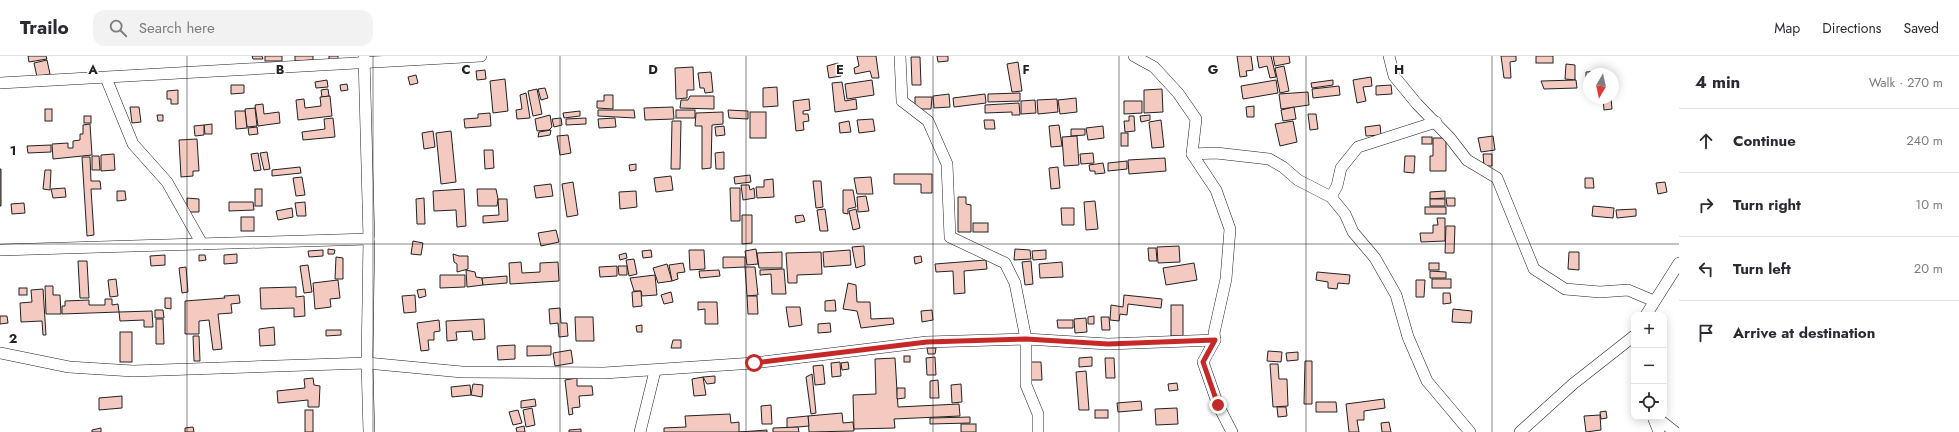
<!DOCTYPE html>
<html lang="en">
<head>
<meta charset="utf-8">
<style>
	:root { --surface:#fff; --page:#f2f2f3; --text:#2b2b33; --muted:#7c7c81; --line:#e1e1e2 }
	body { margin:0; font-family:Jost,sans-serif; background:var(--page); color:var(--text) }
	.controls { position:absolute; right:12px; bottom:12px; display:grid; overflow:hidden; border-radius:8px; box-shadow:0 2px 10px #0003 }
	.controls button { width:36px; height:36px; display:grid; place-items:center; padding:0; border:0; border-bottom:1px solid var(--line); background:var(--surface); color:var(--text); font:20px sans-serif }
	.compass { position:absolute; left:1583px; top:12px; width:36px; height:36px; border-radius:50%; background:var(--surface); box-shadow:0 2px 10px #0003; rotate:189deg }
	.stop { position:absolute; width:12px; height:12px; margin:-9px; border:3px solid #c62828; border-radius:50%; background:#fff }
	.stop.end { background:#c62828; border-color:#fff; box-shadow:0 1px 4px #0008 }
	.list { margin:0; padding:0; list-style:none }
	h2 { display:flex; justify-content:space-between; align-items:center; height:52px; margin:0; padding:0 16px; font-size:17px }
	h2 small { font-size:13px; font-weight:400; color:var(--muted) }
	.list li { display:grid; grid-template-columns:26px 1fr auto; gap:12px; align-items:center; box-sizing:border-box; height:64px; padding:0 16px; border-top:1px solid var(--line) }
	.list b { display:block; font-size:15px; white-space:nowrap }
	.list em { font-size:13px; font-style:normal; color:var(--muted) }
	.icon { flex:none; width:22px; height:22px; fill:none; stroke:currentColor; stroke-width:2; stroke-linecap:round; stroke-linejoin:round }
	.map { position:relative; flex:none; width:1679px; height:376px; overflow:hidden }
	header { display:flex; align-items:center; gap:24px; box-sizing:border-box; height:56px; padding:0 20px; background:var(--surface); border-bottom:1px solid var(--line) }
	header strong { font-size:19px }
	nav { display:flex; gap:22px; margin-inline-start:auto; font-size:14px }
	.search { width:280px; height:36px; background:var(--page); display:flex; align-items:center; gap:10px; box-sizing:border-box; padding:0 14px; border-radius:12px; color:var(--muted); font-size:15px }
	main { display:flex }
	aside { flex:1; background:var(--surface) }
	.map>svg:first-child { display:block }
</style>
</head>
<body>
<header>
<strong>Trailo</strong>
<div class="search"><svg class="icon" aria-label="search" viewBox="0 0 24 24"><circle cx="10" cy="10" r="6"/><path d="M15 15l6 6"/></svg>Search here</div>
<nav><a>Map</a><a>Directions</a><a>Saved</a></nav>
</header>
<main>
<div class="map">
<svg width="1679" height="376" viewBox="0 0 1679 376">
	<rect width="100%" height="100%" fill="#fff"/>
	<g fill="#f3c9c0" stroke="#222">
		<path d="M28,0H46L47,3L29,6Z"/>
		<path d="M252,0H262L263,3H253Z"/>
		<rect x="265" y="0" width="17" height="5"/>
		<path d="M295,0H313V4L295,5Z"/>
		<path d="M329,0H338V3L329,4Z"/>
		<path d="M857,0H876L879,22H872L870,15L855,18L854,12L859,10Z"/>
		<path d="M937,0H948V5L938,6Z"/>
		<path d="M1237,0H1251L1253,14L1246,15L1247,20L1240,21Z"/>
		<path d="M1257,0H1271L1276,21L1270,22L1267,10L1259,12Z"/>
		<path d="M1273,0H1289L1290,7L1275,10Z"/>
		<path d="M1501,0H1516V5L1510,6L1511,22H1504Z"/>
		<rect x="1536" y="0" width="17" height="7"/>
		<path d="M911,1H920L921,29H912Z"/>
		<path d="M47,4L50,18L37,21L34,7Z"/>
		<path d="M1018,6L1022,35L1012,36L1007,8Z"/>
		<path d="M838,7L841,20L829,22L827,10Z"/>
		<path d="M1566,8L1575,9V24L1565,23Z"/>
		<path d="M1284,10L1289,35L1280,37L1275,12Z"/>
		<path d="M693,11L694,34H687V42L676,43L675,12Z"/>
		<path d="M485,14L486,23L477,24L476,15Z"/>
		<path d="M1601,15V18H1589V23H1586V16Z"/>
		<path d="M711,16L713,36L705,37L704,32H700L698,17Z"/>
		<path d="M416,19L418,27L410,29L408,21Z"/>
		<path d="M1371,21L1372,30L1363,31L1366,45L1357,47L1353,24Z"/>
		<path d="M505,23L508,55L493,57L490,25Z"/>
		<path d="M327,24L328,31L316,32L315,26Z"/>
		<path d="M872,24L874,39L847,43L845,28Z"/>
		<path d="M1276,24L1278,37L1243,43L1241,30Z"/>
		<path d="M1333,24V29L1312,32L1311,27Z"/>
		<path d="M1576,24L1577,32L1544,33L1541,25Z"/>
		<path d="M842,26L845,45L856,43L857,53L835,56L832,27Z"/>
		<path d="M347,28L348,34L341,35L340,29Z"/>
		<path d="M231,29H244V37L231,38Z"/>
		<path d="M1391,29L1392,38L1376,39V30Z"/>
		<path d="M1339,30L1340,39L1313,42L1312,33Z"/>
		<path d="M777,31L778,50L763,51V32Z"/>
		<path d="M545,32L548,42L541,44L538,33Z"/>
		<path d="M328,33L329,40L322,41L321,34Z"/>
		<path d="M537,33L542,58L533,60L528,35Z"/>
		<path d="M1162,33L1163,56L1144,57V34Z"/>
		<path d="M178,34V48H171V43H167V35Z"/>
		<path d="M1308,36L1309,49L1281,53L1279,38Z"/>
		<path d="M526,37L530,62L517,63L516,54L522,53L520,39Z"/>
		<path d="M1020,37V45L988,46V38Z"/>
		<path d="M949,38L950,51L934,52L933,40Z"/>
		<path d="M985,38L986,47L954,51L953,42Z"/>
		<path d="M604,39H613V53L597,52V45H604Z"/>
		<path d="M330,40L332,60L298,64L296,44L304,43L305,52L321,50L320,41Z"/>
		<path d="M690,40H714V53L680,52L681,44H688Z"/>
		<path d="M915,41H932L931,53H915Z"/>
		<path d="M1076,42L1077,56L1060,58L1058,44Z"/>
		<path d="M1603,42H1611L1612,53L1604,54Z"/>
		<path d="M809,43L810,54L803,55V58H808L809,65L803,66L804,74L796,75L793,45Z"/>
		<path d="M1057,43L1058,56L1038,58L1037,44Z"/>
		<path d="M1035,44L1036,57L1021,58V45Z"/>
		<path d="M1124,45H1142V57L1124,58Z"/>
		<path d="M1019,47L1020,59H1012V56L985,57V49Z"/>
		<path d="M263,48L264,58L279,56L280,67L258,70L255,49Z"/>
		<path d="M1254,50V61H1247L1246,51Z"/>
		<path d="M130,51H139L141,66L132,67Z"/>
		<path d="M673,51L674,63L645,64L644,52Z"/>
		<path d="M1294,51L1296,63L1283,65L1281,54Z"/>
		<path d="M255,52L257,70L247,71L245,53Z"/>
		<rect x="45" y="53" width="7" height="12"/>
		<path d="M598,54H634L635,62L598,60Z"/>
		<rect x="676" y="54" width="19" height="8"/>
		<path d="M728,54L748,55V63L729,62Z"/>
		<path d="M235,55H245L247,72L236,73Z"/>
		<path d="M580,55V60L564,62L563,57Z"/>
		<path d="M723,56V68L712,69L711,112L702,113V70H695L696,57Z"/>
		<rect x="750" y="56" width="16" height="26"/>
		<path d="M490,57L491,70L465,72L464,63L478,62V58Z"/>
		<path d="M1308,58H1316L1318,73L1310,74Z"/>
		<path d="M157,59H163V65H158Z"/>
		<path d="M550,59L552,71L549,74L537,75L535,63Z"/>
		<path d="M1150,59V64L1141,66L1140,60Z"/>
		<rect x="84" y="60" width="7" height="7"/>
		<path d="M1129,60H1134L1135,75L1125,76L1124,65H1129Z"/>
		<path d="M333,62L335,81L303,84L302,76L325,73L324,63Z"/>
		<path d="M561,62L562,69L554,71L552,63Z"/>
		<path d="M586,62V68L566,69V63Z"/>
		<path d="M615,62L616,71L599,72L598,63Z"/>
		<path d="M873,63L875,75L859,77L857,64Z"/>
		<path d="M984,64H994L995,73H985Z"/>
		<path d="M1161,64L1164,91L1152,92L1149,66Z"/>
		<path d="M672,65H681L680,113H671Z"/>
		<path d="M849,65L851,76L840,77L839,67Z"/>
		<path d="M1293,65L1297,86L1280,90L1275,68Z"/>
		<path d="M90,68L92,99L53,103L52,88L68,87V92H73V85L80,84V78H83V69Z"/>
		<path d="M212,68V78H205L204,69Z"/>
		<path d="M204,69V79L195,80L194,70Z"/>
		<path d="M1059,69L1062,90L1051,91L1049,70Z"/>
		<path d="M1380,69L1381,79L1366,80L1365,71Z"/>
		<path d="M724,70L725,79L716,80L715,71Z"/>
		<path d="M1103,70L1104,82L1088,84L1086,72Z"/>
		<path d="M257,71L258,78L249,79L248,72Z"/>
		<path d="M1071,73H1085V79L1071,80Z"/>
		<path d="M551,74L550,79L538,81L539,76Z"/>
		<path d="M433,75L435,91L424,93L422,77Z"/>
		<path d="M451,75L456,126L441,128L436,77Z"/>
		<rect x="1121" y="77" width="7" height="13"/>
		<path d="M568,79L571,97L560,99L557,80Z"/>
		<path d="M1077,80L1079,109L1064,110L1062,81Z"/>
		<path d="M1493,80L1495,94L1481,96L1478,82Z"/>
		<rect x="1422" y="81" width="10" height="7"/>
		<path d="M1433,82H1446V115H1430V100H1433Z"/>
		<path d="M197,83L199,115H193V120L181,121L179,84Z"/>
		<path d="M51,89V96L28,97L27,90Z"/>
		<path d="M484,94H493L494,112L485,113Z"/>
		<path d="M267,96L270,113L264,114L260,97Z"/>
		<path d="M724,96V113H716L715,97Z"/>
		<path d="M258,97L261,114L254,115L251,98Z"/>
		<path d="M1093,97L1094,107L1081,108L1080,98Z"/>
		<path d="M114,98L115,114L101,115V99Z"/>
		<path d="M1483,98H1492V110H1484Z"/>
		<path d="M92,100H99L100,114H92Z"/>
		<path d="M1405,100H1415L1414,117L1404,116Z"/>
		<path d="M82,101H90L91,125H100L101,133H91L94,179L87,180Z"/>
		<path d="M1165,102L1166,115L1129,118L1128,104Z"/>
		<path d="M1127,105V113L1108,115V107Z"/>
		<path d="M1103,107L1105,117L1095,118V115H1090L1089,109Z"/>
		<path d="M636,108V114L630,115L629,109Z"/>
		<path d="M300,111L301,117L272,120V114Z"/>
		<path d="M1058,111L1060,132L1051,133L1049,112Z"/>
		<path d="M1,113V150H0V113Z"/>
		<path d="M45,114H51L50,134L43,133Z"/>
		<path d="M894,118H932V137H921V128H894Z"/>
		<path d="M750,119L751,126L735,128L734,121Z"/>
		<path d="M671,120L673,134L656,136L654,122Z"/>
		<path d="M302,121L305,139L296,140L293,122Z"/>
		<path d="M871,121L873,138H857L854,122Z"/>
		<path d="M1585,122H1593L1594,132H1585Z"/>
		<path d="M773,123L774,141L757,142L756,131H764V124Z"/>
		<path d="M813,125H821L823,151L816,152Z"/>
		<path d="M573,126L578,159L567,161L562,128Z"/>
		<path d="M1665,126L1667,136L1658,138L1656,127Z"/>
		<path d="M551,128L553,140L536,142L534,130Z"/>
		<path d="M741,129H749L750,134L754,132L755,142L743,144Z"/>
		<path d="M65,132L66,141L53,142L51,133Z"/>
		<path d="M730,132H740V165H731Z"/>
		<rect x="255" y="133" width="7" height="17"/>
		<path d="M464,133L466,170L457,171L456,154L434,155L433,135Z"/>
		<path d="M477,133H496L498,143L497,150H478Z"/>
		<path d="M843,134H853L856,151L848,153V158L843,157Z"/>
		<path d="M117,135H125L126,144L117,145Z"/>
		<path d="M636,135L637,151L620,153L619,136Z"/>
		<path d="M1445,135V142L1430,143V136Z"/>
		<path d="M866,140L869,155L858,156L857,141Z"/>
		<path d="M958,141H966V148L971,149V176H958Z"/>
		<path d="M187,142L199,143V156H187Z"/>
		<path d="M424,142L425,168H417L416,143Z"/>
		<path d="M1446,142H1455V150H1447Z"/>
		<path d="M498,143H507L508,165L483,167V160L499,159Z"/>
		<rect x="1430" y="143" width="15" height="7"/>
		<path d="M1095,145L1098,173L1086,174L1084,146Z"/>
		<path d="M229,146H253L254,154L229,155Z"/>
		<path d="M305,146L306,160H297L295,147Z"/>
		<path d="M24,147L25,157L12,158L11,148Z"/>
		<path d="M1593,150L1614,152L1613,162L1592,160Z"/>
		<rect x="1425" y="151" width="21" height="7"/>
		<path d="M292,152L293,161L278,164L276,155Z"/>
		<path d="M1061,152H1074V169H1062Z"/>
		<path d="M825,153L828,175H820L817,154Z"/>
		<path d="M856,153L860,172L853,174L849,155Z"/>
		<path d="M1636,153V160L1617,162L1616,154Z"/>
		<path d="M742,159H752V187L742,188Z"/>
		<path d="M803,159L805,165L796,167L795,160Z"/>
		<rect x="241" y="161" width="13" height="14"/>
		<path d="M1437,162H1445V185L1421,186L1420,177H1433V169H1438Z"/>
		<rect x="973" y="167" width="15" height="9"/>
		<path d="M1446,170H1455L1454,197H1445Z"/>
		<path d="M556,174L559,186L541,190L538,177Z"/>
		<path d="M413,185L423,187L421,199L411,198Z"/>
		<path d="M864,190L865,209L856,212L852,191Z"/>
		<path d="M1179,190L1180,206L1158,207L1157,191Z"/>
		<path d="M1148,192H1156L1157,205H1149Z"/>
		<path d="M328,193L335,194L334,198H328Z"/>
		<path d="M756,193L758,208L747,209L745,195Z"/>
		<path d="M1015,193L1030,194L1031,203L1014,204Z"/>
		<path d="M323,194V200L309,201L308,195Z"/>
		<path d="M651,194L652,201L643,202L642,195Z"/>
		<path d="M689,194H704L705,213L690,214Z"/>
		<path d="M850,194L851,209L824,211L823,196Z"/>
		<path d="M1046,194V203L1033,204L1032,195Z"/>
		<path d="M782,196V212H759L757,197Z"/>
		<path d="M821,196L822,218L797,219V227H788L786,197Z"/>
		<path d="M1569,196H1579V214L1568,213Z"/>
		<path d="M626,197L627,202L620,204L619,199Z"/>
		<path d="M237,198V207L224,208V199Z"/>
		<path d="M453,198L459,200H468V213L457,216V208L454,206Z"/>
		<path d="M165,199V209L151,210L150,200Z"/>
		<path d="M199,199H205L206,204L199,205Z"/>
		<path d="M921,200L922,206L915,208L914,201Z"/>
		<path d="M336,201L343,202V223H335Z"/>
		<path d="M723,201H745V211L723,212Z"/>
		<path d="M634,203L637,218L629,220L626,204Z"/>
		<path d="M986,204L987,213L964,215L965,237L954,238L953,215L936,216L935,208Z"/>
		<path d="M78,205H87L89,242H80Z"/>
		<path d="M1031,205L1033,228L1025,229L1022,206Z"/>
		<path d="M521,206L522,217L540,216V207L558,206L559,225L510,228L509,207Z"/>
		<path d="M1062,206L1063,221L1040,222L1039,208Z"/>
		<path d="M683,207L685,216L677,217L678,223L672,225L669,209Z"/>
		<path d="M1194,207L1197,224L1166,229L1163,212Z"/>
		<rect x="1429" y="207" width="10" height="7"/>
		<path d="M667,208L672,225L658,227L653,212Z"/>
		<path d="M308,209L312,236L304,237L300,210Z"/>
		<path d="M617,210V220L600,221L599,211Z"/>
		<path d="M618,210H627V219H619Z"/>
		<path d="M186,211L188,236L182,237L179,212Z"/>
		<path d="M745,211H755L758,239L747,240Z"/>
		<path d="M784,213L786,238H772L771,218L760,219V214Z"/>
		<path d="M466,214L475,216L476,221L482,222L483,229L467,231Z"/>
		<path d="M719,214L720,220L700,222L699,215Z"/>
		<path d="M1430,215L1446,216V222H1430Z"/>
		<path d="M1317,216L1350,219L1349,228L1338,227L1337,233L1328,232V226L1316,224Z"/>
		<path d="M440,219H465V231L440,232Z"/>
		<path d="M655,219L657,239L642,240L641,235H634L630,222Z"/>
		<path d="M507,220V227L483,229L482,222Z"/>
		<path d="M116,223L118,240L110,241L108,224Z"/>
		<rect x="1432" y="223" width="19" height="9"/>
		<path d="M338,224L340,242L330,243L331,251L315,253L313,227Z"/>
		<path d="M1416,224H1425L1424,241H1416Z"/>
		<path d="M848,227L856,229L857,246H870L871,263L893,262L894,268L861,272L857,255L843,253Z"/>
		<path d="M45,230H53V239H60L61,258H46Z"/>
		<path d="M296,231V241L304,240L305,260L294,261V252L261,253L260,232Z"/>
		<rect x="19" y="232" width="8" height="7"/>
		<path d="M43,233L46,279H43L42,265L21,266L20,247L32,246L31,234Z"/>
		<path d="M425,233L426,240L419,242L417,234Z"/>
		<path d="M641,235L642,250L633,251L632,236Z"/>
		<path d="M671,236L673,246L664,248L661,239Z"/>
		<path d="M1443,237H1450L1451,247L1443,248Z"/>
		<path d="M239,239L240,247L231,248L232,257L218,258L222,293L213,294L209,264L199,265V278H185V245L225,242L224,240Z"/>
		<path d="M415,239L416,256L404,257L402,240Z"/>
		<path d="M1124,239L1162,243L1161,252L1128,248L1127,259L1120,258L1119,265L1110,264L1111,249L1123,251Z"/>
		<path d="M747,240H757L758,258H748Z"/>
		<path d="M165,242H171V253L165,252Z"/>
		<path d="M105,243H112V249L118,248L119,256L62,258V250H65V245L89,244V249H105Z"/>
		<path d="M835,244L836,255H825V245Z"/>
		<path d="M698,246H717L718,268H705V253L698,254Z"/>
		<rect x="1171" y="249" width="12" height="31"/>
		<path d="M786,251H800L802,269L789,271Z"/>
		<path d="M560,252L561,267H567L568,280L559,281L558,267L550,268L549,253Z"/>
		<path d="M1453,253L1472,255L1471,267L1452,266Z"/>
		<path d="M155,254H163L164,262H155Z"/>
		<path d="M932,254L933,264L922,266L921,255Z"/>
		<path d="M152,255L153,271H144V264L120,265L119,256Z"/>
		<path d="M0,260H7L8,267L0,268Z"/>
		<path d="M1094,260V268H1088V261Z"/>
		<path d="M575,261H593L594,285H576Z"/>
		<path d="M1101,261H1109L1110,274H1102Z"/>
		<path d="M1086,262L1087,276L1075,277L1074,263Z"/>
		<path d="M156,263H163L164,288H156Z"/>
		<path d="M484,263L485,283L473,284L472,275L456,276L457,284L447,285L446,265Z"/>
		<path d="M439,264L440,275L434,276V284H428L429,294L421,295L417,267Z"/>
		<path d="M1057,264H1073V272H1058Z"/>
		<path d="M830,267L831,276L818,277V268Z"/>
		<path d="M642,269V276H637L636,270Z"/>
		<path d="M274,271L275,289L260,290L259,273Z"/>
		<path d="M326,274H341V279L326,280Z"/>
		<rect x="120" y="276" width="12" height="30"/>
		<path d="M193,280H199L200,305H194Z"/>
		<path d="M673,284H681V292H671Z"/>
		<path d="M515,289V303L498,304L497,290Z"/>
		<path d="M527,290H551V299L527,300Z"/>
		<path d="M927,292H936L935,298H928Z"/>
		<path d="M571,294L573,307L555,310L553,297Z"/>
		<path d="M1268,295L1282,296L1281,306L1267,305Z"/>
		<path d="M1298,296V304L1287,305L1286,297Z"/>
		<rect x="904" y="300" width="6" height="6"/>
		<path d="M935,301L936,319H927L926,302Z"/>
		<path d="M1092,301V310L1079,311V302Z"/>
		<path d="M895,302L898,351L959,348L960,360L894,363L895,372L854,373L853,339L876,338L875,303Z"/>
		<path d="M1105,302H1114L1115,322H1106Z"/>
		<path d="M1305,305H1312V348H1304Z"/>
		<path d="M840,306L841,320L832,321L831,307Z"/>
		<path d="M848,306L849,313L842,314L841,307Z"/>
		<path d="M1031,306H1041L1042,324H1031Z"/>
		<path d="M1270,308H1278L1279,323H1287L1288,350L1273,351Z"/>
		<path d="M823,309L825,328L815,329L813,310Z"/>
		<path d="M1086,315L1089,354H1079L1076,316Z"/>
		<path d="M812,318L816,357L811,358L806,321Z"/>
		<path d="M715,320V327L707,328L703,321Z"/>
		<path d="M703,321L706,339L694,340L692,323Z"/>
		<path d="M313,322L314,329L320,330L319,351H308V344L278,347L277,335L305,332L304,323Z"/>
		<path d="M577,322V330H592L593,339L579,340L580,351L572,352L573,358L569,359L565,324Z"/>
		<path d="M938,324L939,342H930V325Z"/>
		<path d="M1177,327L1178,334L1169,335L1168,328Z"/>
		<path d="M473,328L483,329L482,341L471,339Z"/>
		<path d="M961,328L962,346L952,347L951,329Z"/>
		<path d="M470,329L471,339L452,341L451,331Z"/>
		<path d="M897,332H905V342L897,343Z"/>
		<path d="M122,340V352L99,354V342Z"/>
		<path d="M535,343L536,350L521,352V345Z"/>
		<path d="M1384,343L1385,352L1364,355V364H1357L1359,376H1349L1346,348Z"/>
		<path d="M1141,345L1142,354L1118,356L1117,347Z"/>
		<path d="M1316,346H1336L1337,356H1316Z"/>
		<path d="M771,349L772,368H762L761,350Z"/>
		<path d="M1277,351H1286L1287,360L1278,361Z"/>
		<path d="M532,352L535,369L526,371L523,354Z"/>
		<path d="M1177,352L1178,368L1156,369L1155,353Z"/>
		<rect x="305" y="354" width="8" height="22"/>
		<path d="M518,354L522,367L513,369L509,356Z"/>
		<rect x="1095" y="354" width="13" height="8"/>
		<path d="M1606,355L1607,362L1601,363L1600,356Z"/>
		<path d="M842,357L843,367L853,366L854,375L809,376L808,360Z"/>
		<path d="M730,358L731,367L739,366V376L767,374V376H664V372L686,371L685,360Z"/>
		<path d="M1600,359L1601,374L1586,376L1584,360Z"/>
		<path d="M808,360L809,370L787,372V362Z"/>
		<path d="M970,361V367L930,368V362Z"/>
		<path d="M1389,366L1391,376H1382L1381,367Z"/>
		<rect x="961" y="368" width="15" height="8"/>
		<path d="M524,370L525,376H517L516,372Z"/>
		<path d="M193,371L194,376H185V372Z"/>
		<path d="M798,371L799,376H773V372Z"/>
		<path d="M101,372V376H92V374Z"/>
		<path d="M581,373V376H569V374Z"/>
	</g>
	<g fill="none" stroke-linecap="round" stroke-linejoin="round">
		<g stroke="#222" stroke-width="12">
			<g id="street">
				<path d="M900,0L902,45L928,65L947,108L950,181L1005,207L1015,227L1026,283V329L1038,358V376"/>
				<path d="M1134,0L1154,11L1178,37L1196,63L1192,98L1216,134L1230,173L1226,223L1214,277L1215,284L1203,306L1218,349L1232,376"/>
				<path d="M1389,0L1394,20L1417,48L1450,82L1467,104L1497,122L1534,213L1565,233L1600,236L1628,234L1654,245"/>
				<path d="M364,1L369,183L367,307L369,376"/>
				<path d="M106,22L133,88L167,126L202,188"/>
				<path d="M0,27L481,0"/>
				<path d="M1192,98L1216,97L1269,103L1283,111L1298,124L1331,141L1345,158L1353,176L1375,202L1396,239L1408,281L1427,325L1470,376"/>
				<path d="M1331,141L1337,130L1341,112L1358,91L1436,66"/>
				<path d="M0,194L369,183"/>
				<path d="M1646,259L1679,207"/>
				<path d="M0,297L69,311L133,315L367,307L462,316L604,317L754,307L927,286L1026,283L1108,288L1215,284"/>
				<path d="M1653,361L1659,376"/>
				<path d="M1656,361L1675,376"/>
				<path d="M640,376L655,315"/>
				<path d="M1520,376L1573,328L1634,280"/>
			</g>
		</g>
		<use href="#street" stroke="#fff" stroke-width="11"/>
	</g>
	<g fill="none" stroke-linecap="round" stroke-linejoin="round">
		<path stroke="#c62828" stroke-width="5" d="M754,307L927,286L1026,283L1108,288L1215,284L1203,306L1218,349"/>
	</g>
	<path fill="none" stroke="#222" stroke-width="1" stroke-opacity="0.55" d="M187,0V376M373,0V376M560,0V376M746,0V376M933,0V376M1119,0V376M1306,0V376M1492,0V376M0,188H1679"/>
	<g font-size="13" text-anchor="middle" font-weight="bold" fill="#222" stroke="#fff" stroke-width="3" stroke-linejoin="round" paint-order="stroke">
		<text x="93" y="18">A</text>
		<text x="280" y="18">B</text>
		<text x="466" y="18">C</text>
		<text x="653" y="18">D</text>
		<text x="840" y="18">E</text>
		<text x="1026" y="18">F</text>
		<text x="1213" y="18">G</text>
		<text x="1399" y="18">H</text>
		<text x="13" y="99">1</text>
		<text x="13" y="287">2</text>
	</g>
</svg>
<div class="controls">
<button>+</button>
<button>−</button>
<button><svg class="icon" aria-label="locate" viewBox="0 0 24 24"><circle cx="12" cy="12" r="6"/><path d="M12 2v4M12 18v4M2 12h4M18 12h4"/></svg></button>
</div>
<svg class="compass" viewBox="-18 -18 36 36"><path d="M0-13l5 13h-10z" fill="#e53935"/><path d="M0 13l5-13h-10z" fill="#7c7c81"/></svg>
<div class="stop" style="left:754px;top:307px"></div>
<div class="stop end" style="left:1218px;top:349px"></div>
</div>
<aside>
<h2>4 min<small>Walk · 270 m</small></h2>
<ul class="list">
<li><svg class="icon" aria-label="ahead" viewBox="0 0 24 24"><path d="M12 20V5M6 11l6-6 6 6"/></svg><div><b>Continue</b></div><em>240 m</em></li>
<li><svg class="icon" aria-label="right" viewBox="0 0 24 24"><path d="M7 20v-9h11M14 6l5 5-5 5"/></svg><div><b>Turn right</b></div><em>10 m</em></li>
<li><svg class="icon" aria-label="left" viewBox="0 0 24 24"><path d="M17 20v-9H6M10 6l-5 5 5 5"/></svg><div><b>Turn left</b></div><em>20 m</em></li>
<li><svg class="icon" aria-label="arrive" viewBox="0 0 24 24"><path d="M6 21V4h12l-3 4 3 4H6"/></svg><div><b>Arrive at destination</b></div></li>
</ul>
</aside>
</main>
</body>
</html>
